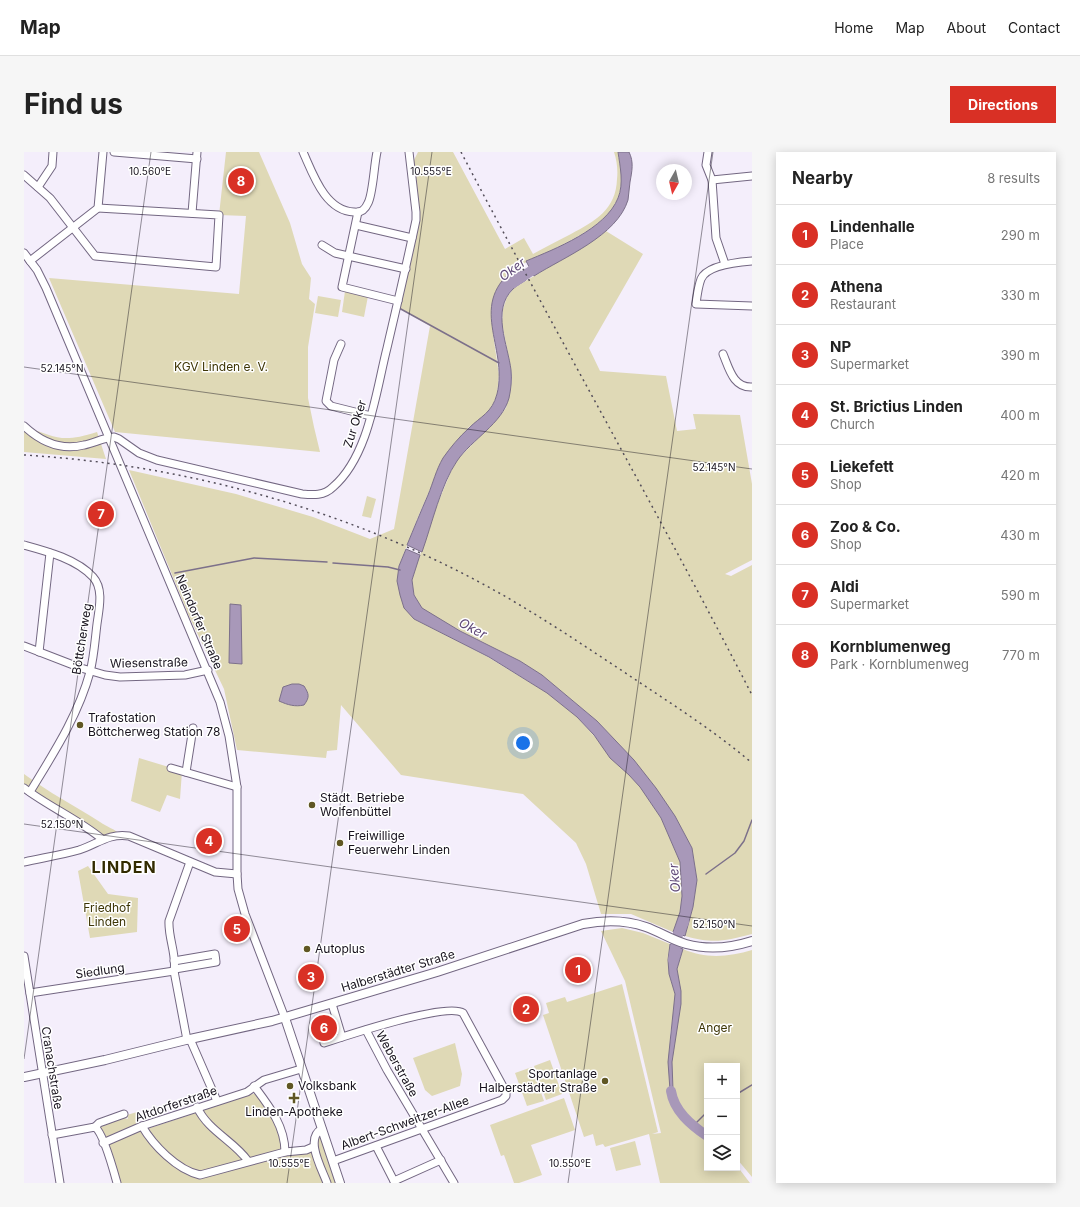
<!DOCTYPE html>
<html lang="en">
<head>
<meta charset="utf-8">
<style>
	:root { --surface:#fff; --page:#f6f6f6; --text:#222; --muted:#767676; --line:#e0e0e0; --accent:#d93025 }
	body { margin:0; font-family:Inter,sans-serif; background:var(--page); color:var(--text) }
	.controls { position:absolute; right:12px; bottom:12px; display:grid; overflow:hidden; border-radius:0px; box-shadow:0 2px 10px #0003 }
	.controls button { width:36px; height:36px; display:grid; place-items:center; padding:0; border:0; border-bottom:1px solid var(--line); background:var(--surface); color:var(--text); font:20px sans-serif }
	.compass { position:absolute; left:632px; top:12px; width:36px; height:36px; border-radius:50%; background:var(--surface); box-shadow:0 2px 10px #0003; rotate:188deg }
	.you { position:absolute; left:499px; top:591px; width:14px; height:14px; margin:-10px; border:3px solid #fff; border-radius:50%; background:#1a73e8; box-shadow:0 0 0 6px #1a73e833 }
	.badge { display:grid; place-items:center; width:26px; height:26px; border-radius:50%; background:var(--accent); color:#fff; font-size:13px; font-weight:700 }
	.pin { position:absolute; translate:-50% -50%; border:2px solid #fff; box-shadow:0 1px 4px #0006 }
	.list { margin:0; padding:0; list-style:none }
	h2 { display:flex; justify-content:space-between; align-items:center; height:52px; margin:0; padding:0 16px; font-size:17px }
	h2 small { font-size:13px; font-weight:400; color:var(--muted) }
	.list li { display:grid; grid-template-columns:26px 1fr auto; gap:12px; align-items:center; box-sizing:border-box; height:60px; padding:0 16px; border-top:1px solid var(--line) }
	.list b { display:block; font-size:15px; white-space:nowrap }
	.list p { margin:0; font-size:13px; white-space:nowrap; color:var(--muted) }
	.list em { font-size:13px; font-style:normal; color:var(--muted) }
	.icon { flex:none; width:22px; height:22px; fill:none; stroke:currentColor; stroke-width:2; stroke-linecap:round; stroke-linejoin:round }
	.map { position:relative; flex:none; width:728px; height:1031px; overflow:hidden; border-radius:0px }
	header { display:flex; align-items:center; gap:24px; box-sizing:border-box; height:56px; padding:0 20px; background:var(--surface); border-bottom:1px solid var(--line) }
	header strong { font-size:19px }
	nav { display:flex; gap:22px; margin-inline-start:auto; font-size:14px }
	.intro { display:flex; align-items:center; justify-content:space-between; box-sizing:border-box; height:96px; padding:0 24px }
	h1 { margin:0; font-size:28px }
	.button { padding:10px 18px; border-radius:0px; background:var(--accent); color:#fff; font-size:14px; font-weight:700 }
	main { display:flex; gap:24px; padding:0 24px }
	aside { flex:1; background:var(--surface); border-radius:0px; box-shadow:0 2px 10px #0003 }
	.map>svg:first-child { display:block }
</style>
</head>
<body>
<header>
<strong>Map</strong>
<nav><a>Home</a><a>Map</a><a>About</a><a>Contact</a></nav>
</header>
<div class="intro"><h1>Find us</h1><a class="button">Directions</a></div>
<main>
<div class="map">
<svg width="728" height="1031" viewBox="0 0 728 1031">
	<rect width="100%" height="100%" fill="#f4eefb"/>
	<g fill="#dfd9b6" fill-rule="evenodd">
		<path d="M202,0H235L266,71L278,112L287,126L285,147L291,152L284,195V246L290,275L296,300L91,280L25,126L215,142L222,64L195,63Z"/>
		<path d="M394,0H429L481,97L500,86L509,102C521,95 534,89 547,82C571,69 592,58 593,27C594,18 593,9 590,0H594C596,15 600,31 594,45C581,83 514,99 483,122L469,182L475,223L473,243L468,255L461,264L445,275L420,305L394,365L375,414L390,467L464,505L523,541L553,565L616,635L637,666L656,710L658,744L656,760L649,780L607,762H577L562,712L552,691L499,642L377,623L317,553L313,598L303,599L302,606L213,598L200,537L165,464L105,318L212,342L289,365L346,387L370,377L406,174L375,156L394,68L389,10ZM206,453L218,512H217L205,511Z"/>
		<path d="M582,79L619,102L565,196L576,219L642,224L653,279L672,277L669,262L716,263L728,332V408L701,422L707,424L728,413V782C700,789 690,792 661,784L669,755L673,728L668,696L651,664L610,608L573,569L518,523L496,509L436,479L408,463L398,456L390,443L388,428L393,412L411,358L428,317L434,307L475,265L482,256L485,245L488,228L487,217L478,171L479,157L483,145L490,136L565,91Z"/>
		<path d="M321,139L344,144L340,165L318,160Z"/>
		<path d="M294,144L317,148L314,165L291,161Z"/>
		<path d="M0,274C33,286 38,291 73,280L82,307L0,300Z"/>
		<path d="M343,344L352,347L347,366L338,364Z"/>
		<path d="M115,606L158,619L156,647L143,643L136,660L107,649Z"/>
		<path d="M0,622C24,640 51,654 76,670C83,675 91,677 97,683L78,687L0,636Z"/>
		<path d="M64,714L84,742L114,746L113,780L66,786L54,719Z"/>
		<path d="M598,776L619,781L646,792L644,808L645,822L651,842V852L646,883V938L649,949L657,960L667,972L683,984V1016H713V1014L726,1031H636L625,982L581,995L579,992L572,994L569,982L560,985L519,863L525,861L522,851L541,845L543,850L598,832L634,980L628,982L637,981L601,829L577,779Z"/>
		<path d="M659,797C681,807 705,805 728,798V1025L713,1007V914H683V979L671,971L661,960L653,949L649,938L648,910L653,817Z"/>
		<path d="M431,891L438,922L436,934L408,944L401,938L389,906Z"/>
		<path d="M526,908L538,942L522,948L510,914Z"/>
		<path d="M508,915L520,949L503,954L491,921Z"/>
		<path d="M232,941L259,982L266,997L289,995L298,977L316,1031H91L72,977C80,970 93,963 104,967L103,963L113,960L115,966H114L115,969L112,970L115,972L117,979Z"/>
		<path d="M540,946L551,978L507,993L518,1023L495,1031H490L480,1003L477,1004L466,973Z"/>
		<path d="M611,989L617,1013L592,1019L586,996Z"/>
	</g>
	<g fill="#a898b9" stroke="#7c708a">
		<path d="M594,0H605C610,10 608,19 606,30C605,36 605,42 604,48C593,84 540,105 510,124L502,109C531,97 582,77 594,46C600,32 596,14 594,0Z"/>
		<path d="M494,114L502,128C498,131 493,133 489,137C467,158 484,193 487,218C488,227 487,237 485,246C478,272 448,287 433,309C417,332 408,372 398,400L383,393C390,376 397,359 404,343C409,331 412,318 419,306C426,296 435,285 445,276C457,264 468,261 473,242C485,194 441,152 494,114Z"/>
		<path d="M382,397L396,403L388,428L390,443L398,456L436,479L496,509L518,523L573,569L610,608L632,636L651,664L668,696L673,728L669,755L661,784L649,780L656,760L658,744L656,710L637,666L616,635L605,623L586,606L570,583L553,565L523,541L465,505L390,467L380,456L376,443L373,429L375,414Z"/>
		<path d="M206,452L217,453L218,512L205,511Z"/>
		<path d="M268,532H275L280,534C285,542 286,545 280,553C271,555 264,553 255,549L259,535Z"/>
		<path d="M646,792L659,797L653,817L657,839V852L648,910L649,938L653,949L661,960L671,971L683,979V984L667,972L657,960L649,949L646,938L644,910L651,842L645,822L644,808Z"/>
	</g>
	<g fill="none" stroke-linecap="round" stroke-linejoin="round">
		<g stroke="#7c708a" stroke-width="1.5">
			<path d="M375,156L475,211"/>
			<path d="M309,411L364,415L376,418"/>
			<path d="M151,421L230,406L303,410"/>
			<path d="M682,722L711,701L720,689L728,668"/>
			<path d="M713,942L728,933"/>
			<path d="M669,974L683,960"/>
		</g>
		<g stroke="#a898b9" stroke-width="10">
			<path d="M489,131L519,111"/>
			<path d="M649,808L654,782L660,770"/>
			<path d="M647,939C650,959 667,973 683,984"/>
		</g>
		<g stroke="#736782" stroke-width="9">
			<g id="minor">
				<path d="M90,0L173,7"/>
				<path d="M279,0C289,22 301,59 330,60C337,61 341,58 344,51C349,42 350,13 353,0"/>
				<path d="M684,0L682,13L688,28L692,86L701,112"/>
				<path d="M0,23L26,46L71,104L192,115L195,63L74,56"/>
				<path d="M688,28L728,24"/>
				<path d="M14,35L28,14L29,0"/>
				<path d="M334,60L318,135L374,149"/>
				<path d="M168,61L173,0"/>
				<path d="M332,73L388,86"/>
				<path d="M298,93L311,101L382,117"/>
				<path d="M0,101L13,118L22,136L196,550L205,584L213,635V722L214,737L221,762L261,866"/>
				<path d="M6,109L74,56L79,0"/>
				<path d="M728,109C715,110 683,113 677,127C674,135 673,144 672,152L728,154"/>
				<path d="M317,192L310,208L302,249L307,254L347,264"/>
				<path d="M699,202C705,216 709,236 728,235"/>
				<path d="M0,274C17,290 36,299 60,293C70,291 79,286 90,285L95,287L115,301L133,308L278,342C289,343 300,344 309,335C345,304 352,239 363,196C373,153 383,111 392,68V60L385,0"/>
				<path d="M0,393C22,399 53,407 69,425C80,437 75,457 73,472C71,488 70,505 66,520C54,564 29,602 6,640"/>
				<path d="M0,494L57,516L81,523L96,525L161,523L184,518"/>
				<path d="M15,500L26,401"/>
				<path d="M147,616L213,635"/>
				<path d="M162,620L169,576"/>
				<path d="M0,636C25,655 54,667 78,687"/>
				<path d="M0,710C18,706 37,703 55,698C74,692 84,681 105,684L191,720L213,722"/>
				<path d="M0,804L36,1031"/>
				<path d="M150,809L191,802L192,810L151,817"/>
				<path d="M6,841L150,819"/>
				<path d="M308,852L318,885"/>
				<path d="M342,878L363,918L430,1031"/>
				<path d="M166,887L193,949"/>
				<path d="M163,888L150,819C153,803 144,786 145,769L166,710"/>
				<path d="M300,891C321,884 423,850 439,861L482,940V944L478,948L309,1009"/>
				<path d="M230,934C245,954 261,974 261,1000"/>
				<path d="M173,955C184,979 210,989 224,1009"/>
				<path d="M118,974C129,993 153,1018 176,1023L261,1000L282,998L289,995"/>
				<path d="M71,975L75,971L100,962"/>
				<path d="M298,977C280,986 298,1017 303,1031"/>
				<path d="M28,983L71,975C79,981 90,1020 93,1031"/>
				<path d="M79,991L118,974L223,940L240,928L277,917"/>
				<path d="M352,994L371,1031"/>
				<path d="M370,1029L417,1008"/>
			</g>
		</g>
		<g stroke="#736782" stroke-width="10">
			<g id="major">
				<path d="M261,866L316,1031"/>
				<path d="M0,925L81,908L166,887L248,869L413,820L559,772C580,768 602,768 622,775C636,780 648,788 662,792C684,798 706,796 728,789"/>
			</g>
		</g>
		<use href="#minor" stroke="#fff" stroke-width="7"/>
		<use href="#major" stroke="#fff" stroke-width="8"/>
		<g stroke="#534d59" stroke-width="1.5" stroke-dasharray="2 4" stroke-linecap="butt">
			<path d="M437,0C532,182 634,360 728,543"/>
			<path d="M0,303C166,313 332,360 477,442C519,466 559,493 600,520C643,549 688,577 728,611"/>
		</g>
	</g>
	<path fill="none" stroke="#17121d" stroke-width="1" stroke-opacity="0.45" d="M0,215L728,317M0,672L728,774M0,907L127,0M263,1031L408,0M544,1031L689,0"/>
	<g fill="#605723" stroke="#fff" stroke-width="1.5">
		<circle cx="56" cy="573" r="4"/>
		<circle cx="288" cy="653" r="4"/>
		<circle cx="316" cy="691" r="4"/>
		<circle cx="283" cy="797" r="4"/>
		<circle cx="581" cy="929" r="4"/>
		<circle cx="266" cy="934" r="4"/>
		<path d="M268 940h4v4h4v4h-4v4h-4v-4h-4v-4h4z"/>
	</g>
	<g text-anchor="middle" stroke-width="3" stroke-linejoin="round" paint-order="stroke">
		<g font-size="12" fill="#3d3505" stroke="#fff">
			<text x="197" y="219">KGV Linden e. V.</text>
			<text x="83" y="760">Friedhof<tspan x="83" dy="14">Linden</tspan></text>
			<text x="691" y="880">Anger</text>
		</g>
		<g font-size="12" fill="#17121d" stroke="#fff">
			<text transform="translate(331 272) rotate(-72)" y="4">Zur Oker</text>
			<text transform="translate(175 470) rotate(67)" y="4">Neindorfer Straße</text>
			<text transform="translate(58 487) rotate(-81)" y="4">Böttcherweg</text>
			<text transform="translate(125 511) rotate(-1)" y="4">Wiesenstraße</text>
			<text transform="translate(76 819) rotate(-8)" y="4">Siedlung</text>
			<text transform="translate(374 819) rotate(-17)" y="4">Halberstädter Straße</text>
			<text transform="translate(373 912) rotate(61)" y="4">Weberstraße</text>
			<text transform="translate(28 916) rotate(81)" y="4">Cranachstraße</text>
			<text transform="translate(152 952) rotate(-19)" y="4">Altdorferstraße</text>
			<text transform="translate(381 971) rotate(-20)" y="4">Albert-Schweitzer-Allee</text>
		</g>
		<g font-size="12" fill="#17121d" stroke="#fff" text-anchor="start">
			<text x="64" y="570">Trafostation<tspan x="64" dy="14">Böttcherweg Station 78</tspan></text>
			<text x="296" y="650">Städt. Betriebe<tspan x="296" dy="14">Wolfenbüttel</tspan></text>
			<text x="324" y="688">Freiwillige<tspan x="324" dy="14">Feuerwehr Linden</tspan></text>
			<text x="291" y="801">Autoplus</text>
			<text x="573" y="926" text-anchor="end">Sportanlage<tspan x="573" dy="14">Halberstädter Straße</tspan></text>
			<text x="274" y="938">Volksbank</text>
			<text x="270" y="964" text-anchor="middle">Linden-Apotheke</text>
		</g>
		<g font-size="13" font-style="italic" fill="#604978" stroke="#fff">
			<text transform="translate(488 117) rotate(-37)" y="5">Oker</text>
			<text transform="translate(449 476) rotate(28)" y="5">Oker</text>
			<text transform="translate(650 726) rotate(-95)" y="5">Oker</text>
		</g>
		<g font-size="16" font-weight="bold" letter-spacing="1" fill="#322b00" stroke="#fff">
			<text x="100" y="721">LINDEN</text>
		</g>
	</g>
	<g font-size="10" text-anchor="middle" fill="#17121d" stroke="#fff" stroke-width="3" stroke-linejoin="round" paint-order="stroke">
		<text x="126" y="23">10.560°E</text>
		<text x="407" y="23">10.555°E</text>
		<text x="38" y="220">52.145°N</text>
		<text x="690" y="319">52.145°N</text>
		<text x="38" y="676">52.150°N</text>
		<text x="690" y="776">52.150°N</text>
		<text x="265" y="1015">10.555°E</text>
		<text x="546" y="1015">10.550°E</text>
	</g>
</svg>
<div class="controls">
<button>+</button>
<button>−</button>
<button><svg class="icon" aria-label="layers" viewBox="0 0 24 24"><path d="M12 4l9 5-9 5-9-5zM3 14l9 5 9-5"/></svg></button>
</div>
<svg class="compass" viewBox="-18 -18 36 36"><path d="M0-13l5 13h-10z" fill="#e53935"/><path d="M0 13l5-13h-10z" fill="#767676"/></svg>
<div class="you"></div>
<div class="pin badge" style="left:554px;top:818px">1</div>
<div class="pin badge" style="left:502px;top:857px">2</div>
<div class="pin badge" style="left:287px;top:825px">3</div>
<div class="pin badge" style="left:185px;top:689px">4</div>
<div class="pin badge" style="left:213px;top:777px">5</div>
<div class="pin badge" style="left:300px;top:876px">6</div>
<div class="pin badge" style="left:77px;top:362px">7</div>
<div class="pin badge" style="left:217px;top:29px">8</div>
</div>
<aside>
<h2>Nearby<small>8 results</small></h2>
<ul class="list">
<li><span class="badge">1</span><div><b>Lindenhalle</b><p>Place</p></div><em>290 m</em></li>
<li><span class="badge">2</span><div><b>Athena</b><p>Restaurant</p></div><em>330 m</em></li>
<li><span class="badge">3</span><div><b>NP</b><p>Supermarket</p></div><em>390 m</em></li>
<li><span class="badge">4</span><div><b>St. Brictius Linden</b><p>Church</p></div><em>400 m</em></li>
<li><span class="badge">5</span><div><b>Liekefett</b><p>Shop</p></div><em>420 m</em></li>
<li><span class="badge">6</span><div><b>Zoo &amp; Co.</b><p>Shop</p></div><em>430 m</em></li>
<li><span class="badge">7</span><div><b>Aldi</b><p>Supermarket</p></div><em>590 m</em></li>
<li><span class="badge">8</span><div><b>Kornblumenweg</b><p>Park · Kornblumenweg</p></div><em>770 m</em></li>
</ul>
</aside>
</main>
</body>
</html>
